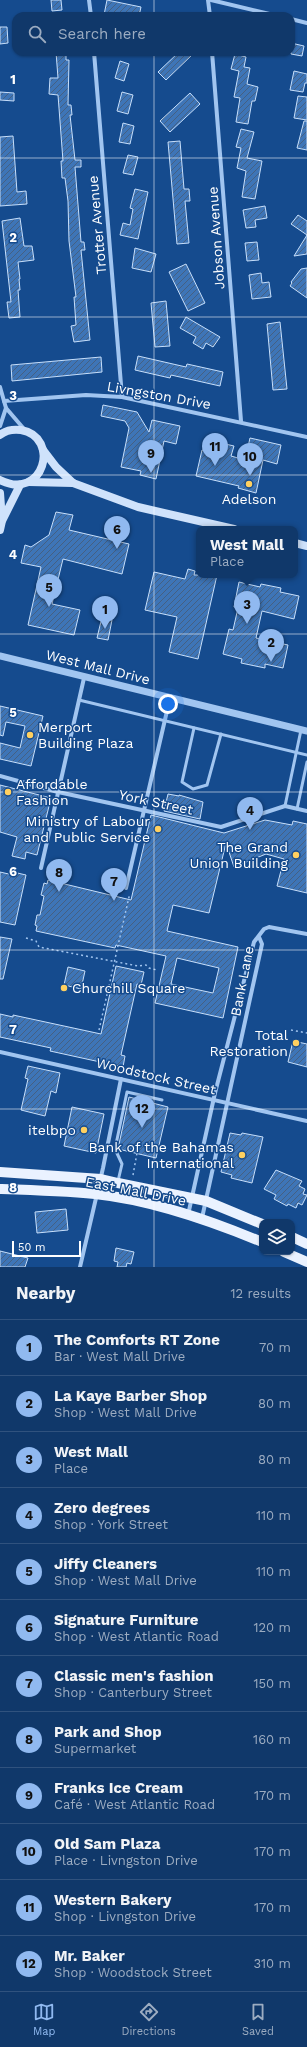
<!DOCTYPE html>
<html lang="en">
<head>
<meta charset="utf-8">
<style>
	:root { --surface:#10386a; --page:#193f70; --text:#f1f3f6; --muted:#9cacc1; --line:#30527e; --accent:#90b9f0 }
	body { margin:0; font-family:"Work Sans",sans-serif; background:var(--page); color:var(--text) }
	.controls { position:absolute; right:12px; bottom:12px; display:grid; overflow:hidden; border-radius:8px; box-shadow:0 1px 3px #0004 }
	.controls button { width:36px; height:36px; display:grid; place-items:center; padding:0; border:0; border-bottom:1px solid var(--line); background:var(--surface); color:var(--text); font:20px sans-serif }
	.scale { position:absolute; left:12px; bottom:10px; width:69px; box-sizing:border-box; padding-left:4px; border:2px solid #fff; border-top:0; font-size:11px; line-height:14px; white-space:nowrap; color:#fff; -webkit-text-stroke:3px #154b8e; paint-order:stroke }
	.you { position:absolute; left:168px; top:704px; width:14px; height:14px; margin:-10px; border:3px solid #fff; border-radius:50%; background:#1a73e8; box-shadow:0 0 0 6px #1a73e833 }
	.badge { display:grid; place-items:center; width:26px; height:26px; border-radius:50%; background:var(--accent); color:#111; font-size:13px; font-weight:700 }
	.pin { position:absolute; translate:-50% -33px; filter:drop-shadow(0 1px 2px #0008) }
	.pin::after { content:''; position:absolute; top:21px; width:14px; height:12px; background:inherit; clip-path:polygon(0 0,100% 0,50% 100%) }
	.popup { position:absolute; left:196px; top:526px; width:102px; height:52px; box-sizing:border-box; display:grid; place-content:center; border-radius:8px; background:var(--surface); filter:drop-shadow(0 1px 3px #0005); font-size:13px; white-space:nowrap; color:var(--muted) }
	.popup b { font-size:15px; color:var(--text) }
	.popup::after { content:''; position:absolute; left:50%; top:100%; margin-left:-8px; border:8px solid transparent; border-top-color:var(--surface) }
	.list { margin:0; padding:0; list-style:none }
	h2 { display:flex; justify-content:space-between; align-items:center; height:52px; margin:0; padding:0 16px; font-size:17px }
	h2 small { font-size:13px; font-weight:400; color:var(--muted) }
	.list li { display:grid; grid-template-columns:26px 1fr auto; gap:12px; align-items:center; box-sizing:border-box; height:56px; padding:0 16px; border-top:1px solid var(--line) }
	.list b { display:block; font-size:15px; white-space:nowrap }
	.list p { margin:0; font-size:13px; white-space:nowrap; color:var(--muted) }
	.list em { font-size:13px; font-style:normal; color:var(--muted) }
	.icon { flex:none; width:22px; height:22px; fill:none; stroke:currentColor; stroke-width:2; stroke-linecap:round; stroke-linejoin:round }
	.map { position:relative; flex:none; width:307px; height:1267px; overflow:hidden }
	.search { position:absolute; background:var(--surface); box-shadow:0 1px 3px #0004; left:12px; right:12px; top:12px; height:44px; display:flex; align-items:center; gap:10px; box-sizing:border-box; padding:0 14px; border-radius:12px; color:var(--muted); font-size:15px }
	.sheet { height:724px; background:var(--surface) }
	nav { display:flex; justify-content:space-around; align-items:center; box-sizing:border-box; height:56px; border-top:1px solid var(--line); background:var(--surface); font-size:11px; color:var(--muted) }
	nav a { display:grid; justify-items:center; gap:2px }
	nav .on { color:var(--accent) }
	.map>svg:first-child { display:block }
</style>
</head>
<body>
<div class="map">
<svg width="307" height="1267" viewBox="0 0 307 1267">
	<defs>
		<pattern id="building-hatch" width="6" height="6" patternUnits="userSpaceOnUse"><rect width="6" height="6" fill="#3e75b7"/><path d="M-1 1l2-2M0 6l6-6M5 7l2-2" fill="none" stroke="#456082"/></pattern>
	</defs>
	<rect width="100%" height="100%" fill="#154b8e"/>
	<g fill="url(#building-hatch)" stroke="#c7dffb" fill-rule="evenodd">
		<path d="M51,0H61L62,10L52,11Z"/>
		<path d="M107,0L141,7L139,16L104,15Z"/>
		<path d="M0,27H7L8,43L0,44Z"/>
		<path d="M291,43L304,46L302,56L291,54Z"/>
		<path d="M56,52H66V60H69L68,105H71L72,115H70L75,160H81V167H75L81,242H84L85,250H81L90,340L74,342L71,326L76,325L74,297H76L69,241L68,201L65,178H62L61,161H63L58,95L49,94L50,78H58Z"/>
		<path d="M179,52H195L166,80L158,72Z"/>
		<path d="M235,54L246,57L244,67L250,68L247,84L258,87L255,101H252L248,124L236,122L240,98L234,97L239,71L231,69Z"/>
		<path d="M120,61L129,64L124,81L115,78Z"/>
		<path d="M294,71L307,74V83H305L303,92L290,90Z"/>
		<path d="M0,92L14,93V101L0,100Z"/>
		<path d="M122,92L133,95L128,114L117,111Z"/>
		<path d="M190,93L200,104L170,132L160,121Z"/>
		<path d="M298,96L307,97V120L294,118Z"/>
		<path d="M304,121H307V150L297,148Z"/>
		<path d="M123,123L134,126L130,144L119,142Z"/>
		<path d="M241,129L254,132L247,158L262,161L255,199L242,197L246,171L237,168L241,148L236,147Z"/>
		<path d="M13,136L17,192L26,191L27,204L0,206V137Z"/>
		<path d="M180,141L184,189H189L190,201H185L189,243L177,244L168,142Z"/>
		<path d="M128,155L138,157L133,175L123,173Z"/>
		<path d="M135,189L148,192L138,239L120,235L123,223L130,225L133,209L130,208Z"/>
		<path d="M265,206L267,218L255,220L256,227L246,228L243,210Z"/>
		<path d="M298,215L307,221V235L291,224Z"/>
		<path d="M20,218L24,246H32L34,260L18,262L20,279H19L20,290H18L20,317L9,318L7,302H11L2,221Z"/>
		<path d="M307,235V254L294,256Z"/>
		<path d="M257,242L259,260L247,261L245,243Z"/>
		<path d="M135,248L156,254L151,272L132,268Z"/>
		<path d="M186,264L205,303L188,311L169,272Z"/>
		<path d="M307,268V298L290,286L292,283L291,282L301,269Z"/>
		<path d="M261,273L262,283L269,282L271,297L252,299L249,275Z"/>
		<path d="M166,301L170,346L155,347L151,303Z"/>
		<path d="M186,317L220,337L213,347L206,343L203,349L193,343L196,337L180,328Z"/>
		<path d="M280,322L287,389L273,390L267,324Z"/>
		<path d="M138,356L186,367L187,364L223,372L220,386L171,375L170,378L135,370Z"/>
		<path d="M101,357L102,372L12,381L11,365Z"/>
		<path d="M103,405L137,412L149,432L152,420L180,426L176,444L164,441L156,479L140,475L141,471L121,467L129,428L125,421L101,416Z"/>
		<path d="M250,438L281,445L277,464L263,460L256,493L238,488L239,486L196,476L202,450H206L208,440L234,446L231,456L245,460Z"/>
		<path d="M56,512L73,515L69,530L129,544L122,574L63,559L52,604L80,610L74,635L28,625L41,567L21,563L25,545L31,547L49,535Z"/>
		<path d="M188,569L195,571L194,575H217L198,659L169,652L177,617L145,610L154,572L185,579Z"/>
		<path d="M239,582L260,587L261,584L281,588L280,592L299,596L294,619L262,611L256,638L288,645L283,668L265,664V668L241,663L242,659L223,654L229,629L233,630L238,608L234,607Z"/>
		<path d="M102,617L112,620L108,640L97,638Z"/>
		<path d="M0,706L43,716L31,766L0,759V743L20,748L25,726L6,722L3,736L0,735Z"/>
		<path d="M0,785L51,798L37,855L26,852L25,859L12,856L17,837L0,832Z"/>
		<path d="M168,794L179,796V795L203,802L200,819L164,811Z"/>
		<path d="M151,815L224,833L265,820L292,825L293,821L307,824V893L277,886L284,859L266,854L234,867L226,843L209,913L173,905L167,931L238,947L223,1018L155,1003L166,956L116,945L115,948L36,931L37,926L35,925L37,915H40L44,896L41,895L44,883L47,884L48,880L131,900ZM177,958L219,968L213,993L171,984Z"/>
		<path d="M0,872L13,875V872L26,875L15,925L0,922Z"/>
		<path d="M0,937L12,939L3,979H0Z"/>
		<path d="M116,966L144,972L141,985L137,984L121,1055L125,1056L123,1067L50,1051L51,1048L0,1037V1014L13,1017V1015L101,1034Z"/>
		<path d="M68,967L85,971L81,989L64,985Z"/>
		<path d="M293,1041L307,1044V1067L288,1062Z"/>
		<path d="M28,1066L60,1073L56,1093L51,1091L45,1116L21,1110L28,1079L25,1078Z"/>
		<path d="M129,1097L168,1107L156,1158L118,1149Z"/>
		<path d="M72,1107L104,1114L96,1153L64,1146Z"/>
		<path d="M230,1133L241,1135L242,1133L263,1137L252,1183L231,1178L232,1175L221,1172Z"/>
		<path d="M276,1170L302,1181L299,1186L305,1189L303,1194L307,1195L302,1205L298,1203L296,1208L288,1204L287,1206L274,1199L276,1195L264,1189Z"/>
		<path d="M66,1209L68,1230L37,1233L35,1212Z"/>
		<path d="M116,1248L134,1252L131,1264L127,1263L126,1267H117L118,1262L114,1261Z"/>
		<path d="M0,1251L28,1258L25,1267H0Z"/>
	</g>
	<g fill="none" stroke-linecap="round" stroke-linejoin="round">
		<g stroke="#a1c5f0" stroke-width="1.5" stroke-dasharray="2 3" stroke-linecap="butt">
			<path d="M26,938L36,941L39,947L138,966L146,965L149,968L157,970"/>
			<path d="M99,1030L129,897L128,894"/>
			<path d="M291,1030L307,1033"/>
			<path d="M133,1175L137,1153"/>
		</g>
		<g stroke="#a1c5f0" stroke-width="3">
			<path d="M79,700L307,755"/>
			<path d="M194,728L182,782L193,789L207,785L221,734"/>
			<path d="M285,806L301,730"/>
			<path d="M297,809L307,762"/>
			<path d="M118,1181L122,1164L115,1149L127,1092L162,1100"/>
		</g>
		<g stroke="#a1c5f0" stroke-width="4">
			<path d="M89,0L91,16"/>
			<path d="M208,0L210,16"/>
			<path d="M211,0L278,16"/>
			<path d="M291,19L307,23"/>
			<path d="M94,52L122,397"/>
			<path d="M212,52L241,421"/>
			<path d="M0,387L6,408L24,429"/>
			<path d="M4,401L86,395L122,397L307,437"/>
			<path d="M0,426L6,408"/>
			<path d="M0,776L58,792L221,827L285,806L307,811"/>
			<path d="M41,868L84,678"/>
			<path d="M126,888L170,698"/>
			<path d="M0,1052L307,1121"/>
			<path d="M188,1215L215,1093L254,942L264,929L269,927L307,934"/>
			<path d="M202,1218L262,944L259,937"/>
			<path d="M80,1267L103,1168L121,1079"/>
		</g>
		<path stroke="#a1c5f0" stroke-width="7" d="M0,656L307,731"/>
		<g stroke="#cfe2fb" stroke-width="8">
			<path d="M0,435C6,430 13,429 21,430C61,437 44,502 0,480"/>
			<path d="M43,450L56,467L73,483L138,507L234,529"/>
			<path d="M29,482L73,483"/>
			<path d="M0,493L2,520"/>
			<path d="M0,530L2,521L20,485"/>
			<path d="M295,543L307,546"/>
		</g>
		<g stroke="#eaf2ff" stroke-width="10">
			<path d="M0,1172L101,1179L118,1183L206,1201L262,1224"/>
			<path d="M0,1189C31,1190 63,1191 95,1194C152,1200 209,1220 262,1242"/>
			<path d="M292,1237L307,1244"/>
			<path d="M284,1252L307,1262"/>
		</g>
	</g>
	<path fill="none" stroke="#fff" stroke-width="1" stroke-opacity="0.55" d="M154,0V16M154,52V1267M0,158H307M0,317H307M0,475H307M0,634H307M0,792H307M0,950H307M0,1109H307"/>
	<g fill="#ffd060" stroke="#154b8e" stroke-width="1.5">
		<circle cx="249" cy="484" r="4"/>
		<circle cx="30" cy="735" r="4"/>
		<circle cx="8" cy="792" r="4"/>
		<circle cx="158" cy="829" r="4"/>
		<circle cx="296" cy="855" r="4"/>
		<circle cx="64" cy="988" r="4"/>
		<circle cx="296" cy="1043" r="4"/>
		<circle cx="84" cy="1130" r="4"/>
		<circle cx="242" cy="1155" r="4"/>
	</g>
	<g text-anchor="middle" stroke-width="3" stroke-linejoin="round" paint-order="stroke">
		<g font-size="14" fill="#fff" stroke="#154b8e">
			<text transform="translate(97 225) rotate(-95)" y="5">Trotter Avenue</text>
			<text transform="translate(216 238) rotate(-94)" y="5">Jobson Avenue</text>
			<text transform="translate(159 395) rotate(10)" y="5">Livngston Drive</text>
			<text transform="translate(98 667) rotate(14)" y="5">West Mall Drive</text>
			<text transform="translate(156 802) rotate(12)" y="5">York Street</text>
			<text transform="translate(242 981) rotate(-79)" y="5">Bank Lane</text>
			<text transform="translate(156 1076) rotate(13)" y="5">Woodstock Street</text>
			<text transform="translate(136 1191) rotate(11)" y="5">East Mall Drive</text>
		</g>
		<g font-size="14" fill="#fff" stroke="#154b8e" text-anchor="end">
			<text x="249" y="504" text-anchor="middle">Adelson</text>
			<text x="38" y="732" text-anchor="start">Merport<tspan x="38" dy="16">Building Plaza</tspan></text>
			<text x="16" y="789" text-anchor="start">Affordable<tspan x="16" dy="16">Fashion</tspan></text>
			<text x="150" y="826">Ministry of Labour<tspan x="150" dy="16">and Public Service</tspan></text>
			<text x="288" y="852">The Grand<tspan x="288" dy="16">Union Building</tspan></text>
			<text x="72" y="993" text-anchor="start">Churchill Square</text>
			<text x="288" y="1040">Total<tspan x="288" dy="16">Restoration</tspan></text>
			<text x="76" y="1135">itelbpo</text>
			<text x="234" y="1152">Bank of the Bahamas<tspan x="234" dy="16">International</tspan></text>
		</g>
	</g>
	<g font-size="13" text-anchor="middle" font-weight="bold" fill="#fff" stroke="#154b8e" stroke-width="3" stroke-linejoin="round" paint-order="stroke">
		<text x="13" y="84">1</text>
		<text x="13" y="242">2</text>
		<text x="13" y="400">3</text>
		<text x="13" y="559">4</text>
		<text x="13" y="717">5</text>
		<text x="13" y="876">6</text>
		<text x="13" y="1034">7</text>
		<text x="13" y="1192">8</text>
	</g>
</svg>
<div class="controls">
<button><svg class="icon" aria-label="layers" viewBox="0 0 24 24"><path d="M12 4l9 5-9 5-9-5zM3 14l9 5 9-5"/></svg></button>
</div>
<div class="scale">50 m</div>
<div class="you"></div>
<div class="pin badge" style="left:105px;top:629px">1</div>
<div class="pin badge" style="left:271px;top:662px">2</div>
<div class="pin badge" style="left:247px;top:624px">3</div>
<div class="popup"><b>West Mall</b>Place</div>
<div class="pin badge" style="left:250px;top:830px">4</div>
<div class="pin badge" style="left:49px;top:607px">5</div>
<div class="pin badge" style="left:117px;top:549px">6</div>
<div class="pin badge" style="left:114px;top:901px">7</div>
<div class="pin badge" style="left:59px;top:892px">8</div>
<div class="pin badge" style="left:151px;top:473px">9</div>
<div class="pin badge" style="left:250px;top:476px">10</div>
<div class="pin badge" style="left:215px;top:466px">11</div>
<div class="pin badge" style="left:142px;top:1128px">12</div>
<div class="search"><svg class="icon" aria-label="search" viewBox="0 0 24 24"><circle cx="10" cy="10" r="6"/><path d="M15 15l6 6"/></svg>Search here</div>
</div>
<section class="sheet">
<h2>Nearby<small>12 results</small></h2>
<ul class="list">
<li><span class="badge">1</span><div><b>The Comforts RT Zone</b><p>Bar · West Mall Drive</p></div><em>70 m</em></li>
<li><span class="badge">2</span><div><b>La Kaye Barber Shop</b><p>Shop · West Mall Drive</p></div><em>80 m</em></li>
<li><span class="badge">3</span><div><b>West Mall</b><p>Place</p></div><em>80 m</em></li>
<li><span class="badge">4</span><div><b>Zero degrees</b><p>Shop · York Street</p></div><em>110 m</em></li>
<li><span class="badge">5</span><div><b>Jiffy Cleaners</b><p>Shop · West Mall Drive</p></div><em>110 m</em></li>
<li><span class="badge">6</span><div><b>Signature Furniture</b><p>Shop · West Atlantic Road</p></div><em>120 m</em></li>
<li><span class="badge">7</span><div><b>Classic men's fashion</b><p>Shop · Canterbury Street</p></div><em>150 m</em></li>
<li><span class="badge">8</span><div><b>Park and Shop</b><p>Supermarket</p></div><em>160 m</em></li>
<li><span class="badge">9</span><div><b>Franks Ice Cream</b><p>Café · West Atlantic Road</p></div><em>170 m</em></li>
<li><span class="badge">10</span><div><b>Old Sam Plaza</b><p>Place · Livngston Drive</p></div><em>170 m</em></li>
<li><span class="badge">11</span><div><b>Western Bakery</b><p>Shop · Livngston Drive</p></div><em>170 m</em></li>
<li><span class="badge">12</span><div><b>Mr. Baker</b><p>Shop · Woodstock Street</p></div><em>310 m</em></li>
</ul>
</section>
<nav>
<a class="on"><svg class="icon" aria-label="map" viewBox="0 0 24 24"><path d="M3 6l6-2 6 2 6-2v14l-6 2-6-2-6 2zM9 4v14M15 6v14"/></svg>Map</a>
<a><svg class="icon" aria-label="directions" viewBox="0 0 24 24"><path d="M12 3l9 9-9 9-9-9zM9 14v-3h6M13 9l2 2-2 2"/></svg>Directions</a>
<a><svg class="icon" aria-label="saved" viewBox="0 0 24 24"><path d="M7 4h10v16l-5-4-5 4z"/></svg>Saved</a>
</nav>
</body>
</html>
